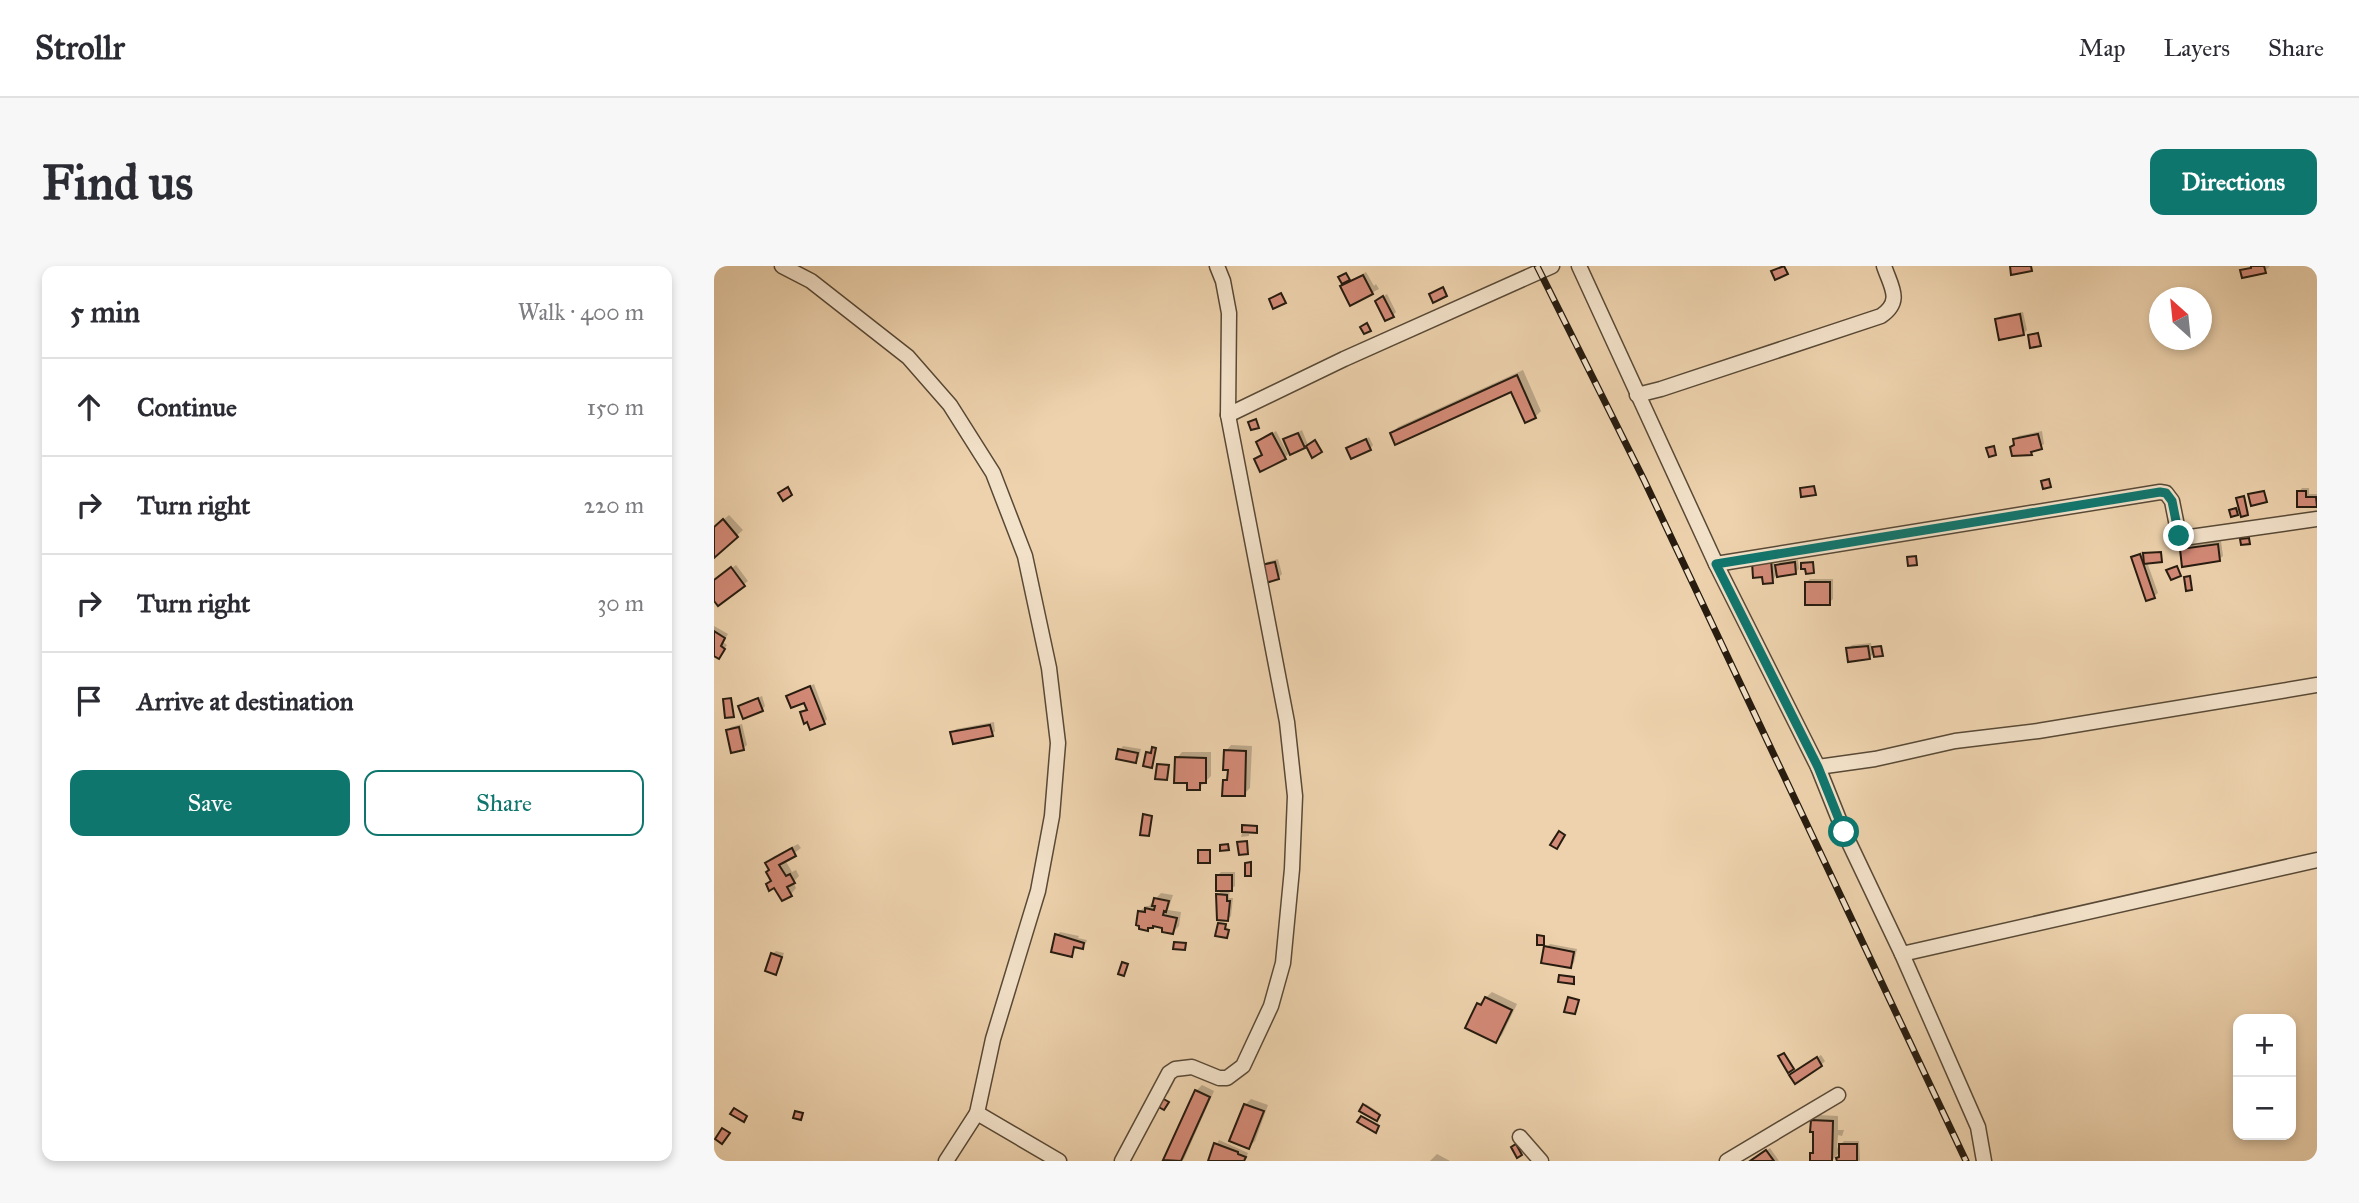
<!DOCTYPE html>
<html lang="en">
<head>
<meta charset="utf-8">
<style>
	:root { --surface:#fff; --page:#f7f7f7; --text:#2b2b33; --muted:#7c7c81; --line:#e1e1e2; --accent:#0f766e }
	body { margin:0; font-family:"IM FELL Great Primer",serif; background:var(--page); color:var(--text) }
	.controls { position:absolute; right:21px; bottom:21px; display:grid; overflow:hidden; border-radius:14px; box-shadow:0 4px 10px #0003 }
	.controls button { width:63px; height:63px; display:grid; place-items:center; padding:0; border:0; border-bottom:2px solid var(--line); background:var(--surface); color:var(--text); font:35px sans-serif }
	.compass { position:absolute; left:1435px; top:21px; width:63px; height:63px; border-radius:50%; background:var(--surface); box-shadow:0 4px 10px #0003; rotate:333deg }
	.stop { position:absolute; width:21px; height:21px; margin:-16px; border:5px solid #0f766e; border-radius:50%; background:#fff }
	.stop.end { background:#0f766e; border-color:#fff; box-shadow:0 2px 7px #0008 }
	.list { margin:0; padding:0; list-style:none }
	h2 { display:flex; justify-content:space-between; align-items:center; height:91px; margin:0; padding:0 28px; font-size:30px }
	h2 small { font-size:23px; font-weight:400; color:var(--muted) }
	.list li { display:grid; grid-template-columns:46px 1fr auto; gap:21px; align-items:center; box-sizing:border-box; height:98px; padding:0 28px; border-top:2px solid var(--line) }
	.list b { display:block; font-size:26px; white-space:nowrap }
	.list em { font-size:23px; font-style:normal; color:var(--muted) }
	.actions { display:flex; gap:14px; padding:21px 28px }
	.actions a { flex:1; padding:16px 0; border:2px solid var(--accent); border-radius:14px; text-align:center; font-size:24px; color:var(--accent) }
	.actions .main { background:var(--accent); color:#fff }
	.icon { flex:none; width:38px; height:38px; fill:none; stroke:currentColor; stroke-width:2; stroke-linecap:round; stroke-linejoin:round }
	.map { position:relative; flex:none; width:1603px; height:895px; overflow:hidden; border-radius:14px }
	header { display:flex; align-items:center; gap:42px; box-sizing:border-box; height:98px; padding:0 35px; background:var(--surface); border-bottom:2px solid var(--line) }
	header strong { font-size:33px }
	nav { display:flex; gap:38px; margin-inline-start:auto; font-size:24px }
	.intro { display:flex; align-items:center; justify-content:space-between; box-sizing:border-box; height:168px; padding:0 42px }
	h1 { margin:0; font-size:49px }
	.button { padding:18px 32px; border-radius:14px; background:var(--accent); color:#fff; font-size:24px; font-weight:700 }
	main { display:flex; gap:42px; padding:0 42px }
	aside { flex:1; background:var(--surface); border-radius:14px; box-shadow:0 4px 10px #0003 }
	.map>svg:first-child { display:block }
</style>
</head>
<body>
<header>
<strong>Strollr</strong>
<nav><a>Map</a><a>Layers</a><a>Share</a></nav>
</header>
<div class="intro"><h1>Find us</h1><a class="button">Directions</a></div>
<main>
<aside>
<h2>5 min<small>Walk · 400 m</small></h2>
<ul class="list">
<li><svg class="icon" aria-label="ahead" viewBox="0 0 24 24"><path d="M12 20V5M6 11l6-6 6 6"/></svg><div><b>Continue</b></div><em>150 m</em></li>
<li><svg class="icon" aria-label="right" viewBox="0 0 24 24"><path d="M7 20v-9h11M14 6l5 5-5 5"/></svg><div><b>Turn right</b></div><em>220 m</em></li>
<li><svg class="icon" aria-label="right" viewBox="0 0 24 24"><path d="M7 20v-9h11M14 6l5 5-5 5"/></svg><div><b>Turn right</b></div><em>30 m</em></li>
<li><svg class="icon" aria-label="arrive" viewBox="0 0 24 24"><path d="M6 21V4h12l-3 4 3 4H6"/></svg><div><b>Arrive at destination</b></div></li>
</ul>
<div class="actions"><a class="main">Save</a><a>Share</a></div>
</aside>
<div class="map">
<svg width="1603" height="895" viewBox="0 0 1603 895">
	<rect width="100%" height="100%" fill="#edd2ad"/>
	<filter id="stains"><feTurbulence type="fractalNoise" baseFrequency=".00286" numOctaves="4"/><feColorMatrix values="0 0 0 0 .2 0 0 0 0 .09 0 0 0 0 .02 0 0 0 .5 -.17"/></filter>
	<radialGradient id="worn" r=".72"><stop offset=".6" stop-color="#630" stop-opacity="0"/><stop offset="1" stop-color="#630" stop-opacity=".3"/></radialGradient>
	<g fill="#0003">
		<path d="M1538,0H1556L1551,5H1528Z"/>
		<path d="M652,6L660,20L662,18L665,23L661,25L658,27L628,21Z"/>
		<path d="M673,28L682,46L679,49L663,35Z"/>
		<path d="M1309,46L1313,64L1309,68L1283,54L1287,50Z"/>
		<path d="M809,104L827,145L821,151L798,124L678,167L684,161Z"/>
		<path d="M588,164L594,179L603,175L607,185L599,189L592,178L590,180L571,174Z"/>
		<path d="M562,165L574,188L571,192L542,193L550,188L544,176Z"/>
		<path d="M1328,165L1330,178L1317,187L1298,181L1304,170Z"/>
		<path d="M655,171L659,179L656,183H634Z"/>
		<path d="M1588,222H1595V228H1603L1602,239L1585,226Z"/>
		<path d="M1531,230L1535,247L1527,244L1523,248L1517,244L1526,241L1525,231Z"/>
		<path d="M15,249L29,264L0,290V262Z"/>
		<path d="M1507,275L1509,290L1505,293L1467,284L1471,280Z"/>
		<path d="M1429,285L1430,289L1448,285L1447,294L1433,296L1444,327L1440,330L1419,291Z"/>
		<path d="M1060,292L1061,302L1066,296L1084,294L1085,303L1081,307L1062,309L1059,315L1050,310H1041Z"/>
		<path d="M564,293L568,308L564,312L549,300L553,296Z"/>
		<path d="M22,299L34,315L4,338L0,332V315Z"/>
		<path d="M1096,313H1119V333L1115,337L1092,317Z"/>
		<path d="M0,360L14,368L9,376L13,379L8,387L0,388Z"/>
		<path d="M1157,377L1158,384L1161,380L1168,379L1169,387L1161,386L1155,392L1134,383L1138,379Z"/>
		<path d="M100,418L113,453L110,457L88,447L94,442L91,435L74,430Z"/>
		<path d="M48,430L51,440L48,444L26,440Z"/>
		<path d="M280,456L281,465L278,469L238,467L242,463Z"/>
		<path d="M28,458L33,479L29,482L14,464L17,461Z"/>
		<path d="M517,479L538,480L536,522L530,528L511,515L515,510L512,485Z"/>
		<path d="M409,480L427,483L425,491L422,495L406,484Z"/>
		<path d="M468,486H497V510L485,522L475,516L463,492Z"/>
		<path d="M528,567L535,568V570L527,571Z"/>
		<path d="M84,578L87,582L71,594L78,606L82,604L85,610L79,616L82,622L77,628L58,614L57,603L53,597L59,591Z"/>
		<path d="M507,606H521V620L516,624L515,632H519L517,650L514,653L504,629L509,623L503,610Z"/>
		<path d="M447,627L459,629L454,644L467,646L465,660L459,666L450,661L440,659L433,663L426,645L432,640H435Z"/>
		<path d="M346,666L365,670L364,672L373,674L372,677L368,681L362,680L357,689L343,669Z"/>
		<path d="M836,678L863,683L860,697L856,700L832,681Z"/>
		<path d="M62,685L70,687L65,703L62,707L58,688Z"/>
		<path d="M778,726L803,738L788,769L782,775L765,738Z"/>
		<path d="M1107,789L1111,795L1107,799L1081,806Z"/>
		<path d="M458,810L462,812L454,828L450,826Z"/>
		<path d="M488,819L500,825L470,893L468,895L452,893L482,825Z"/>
		<path d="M537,833L554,839L541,875L535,881L531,839Z"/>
		<path d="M652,838L666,847L663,853L648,844Z"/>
		<path d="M1104,849L1124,850V864H1130L1128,870L1124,869L1123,882L1130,875H1145L1146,895H1125L1126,886L1117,895L1097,888L1101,885L1098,855Z"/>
		<path d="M649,850L665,858L663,863L645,856Z"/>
		<path d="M505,874L534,887L531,895H495Z"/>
		<path d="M1056,882L1065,895H1037Z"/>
		<path d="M723,888L736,895H716Z"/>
	</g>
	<g fill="#d38a77" stroke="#261b0f" stroke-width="2">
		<path d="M1070,0L1074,8L1061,14L1057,5Z"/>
		<path d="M1296,0H1317L1318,5L1297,9Z"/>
		<path d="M1537,0H1550L1552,7L1528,12L1526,4L1537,2Z"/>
		<path d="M632,7L636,14L628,18L624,11Z"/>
		<path d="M649,9L659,28L636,40L626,20Z"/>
		<path d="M729,21L733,30L719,37L715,28Z"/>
		<path d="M567,27L572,37L559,43L555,33Z"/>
		<path d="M669,30L680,51L671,55L661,35Z"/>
		<path d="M1306,48L1310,69L1285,74L1281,53Z"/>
		<path d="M653,57L657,65L650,68L646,61Z"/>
		<path d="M1324,67L1327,80L1316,82L1314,69Z"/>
		<path d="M803,109L822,152L811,157L797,126L681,179L676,167Z"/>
		<path d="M542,153L545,162L537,164L534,156Z"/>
		<path d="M558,167L572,193L546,206L540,193L548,189L542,176Z"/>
		<path d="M584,167L591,182L576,189L569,173Z"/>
		<path d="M1324,168L1328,183L1317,186L1318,189L1298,190L1296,181L1300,179L1299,173Z"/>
		<path d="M652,173L657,184L637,193L632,182Z"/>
		<path d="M601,174L608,186L598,192L592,180Z"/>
		<path d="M1280,180L1282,189L1275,191L1272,182Z"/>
		<path d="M1335,213L1337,221L1329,223L1327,215Z"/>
		<path d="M1100,220L1102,229L1087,231L1086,222Z"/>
		<path d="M74,221L78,229L69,235L64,227Z"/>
		<path d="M1550,225L1553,236L1537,240L1534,228Z"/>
		<path d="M1583,225H1592V231H1602L1603,241H1583Z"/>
		<path d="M1530,230L1534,249L1527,251L1522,232Z"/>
		<path d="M1522,242L1524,249L1517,251L1515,244Z"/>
		<path d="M9,253L24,271L0,292V261Z"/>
		<path d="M1535,272L1536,278L1527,279L1526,273Z"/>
		<path d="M1504,278L1506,295L1468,301L1466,283Z"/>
		<path d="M1447,286L1448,296L1430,298L1429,287Z"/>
		<path d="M1426,288L1441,332L1432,335L1417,291Z"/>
		<path d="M1202,290L1203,299L1194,300L1193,291Z"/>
		<path d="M1057,294L1059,317L1049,318L1048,311L1039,312L1038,296Z"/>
		<path d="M561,296L565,313L552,317L547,299Z"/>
		<path d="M1081,296L1082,308L1063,311L1061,299Z"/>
		<path d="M1099,296L1100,307L1092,308L1091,303H1087V297Z"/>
		<path d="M1463,300L1467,310L1457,314L1452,304Z"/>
		<path d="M17,301L31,320L4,340L0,335V314Z"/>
		<path d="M1476,310L1478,324L1472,325L1470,311Z"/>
		<rect x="1091" y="316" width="25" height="23"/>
		<path d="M0,365L11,372L7,380L11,383L5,393L0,390Z"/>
		<path d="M1154,380L1156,393L1134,396L1132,382Z"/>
		<path d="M1167,380L1169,390L1160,391L1158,381Z"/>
		<path d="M96,420L111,458L96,464L93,456L90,458L86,446L93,444L90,437L77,442L72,430Z"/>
		<path d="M17,432L20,451L11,452L9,433Z"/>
		<path d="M44,432L49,445L29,453L24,440Z"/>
		<path d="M276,459L279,470L239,478L236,466Z"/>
		<path d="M25,461L30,484L17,487L12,464Z"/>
		<path d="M438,481L442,482L438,502L429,500L432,486L437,487Z"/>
		<path d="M404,483L424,487L422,497L402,493Z"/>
		<path d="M510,484L532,485L531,530H508L509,514H513L514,504H509Z"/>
		<path d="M461,491L492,492V517H486V524H473V517H460Z"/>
		<path d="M443,498L455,499L453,514L441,513Z"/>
		<path d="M429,548L438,550L435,570L426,569Z"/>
		<path d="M528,559L543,560V567L528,566Z"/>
		<path d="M845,565L851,569L843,583L836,579Z"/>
		<path d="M533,575L534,588L525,589L523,576Z"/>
		<path d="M514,578L515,584L506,585V579Z"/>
		<path d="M78,582L82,590L65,599L72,610L76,608L81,617L73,621L78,630L68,635L60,622L55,625L52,618L57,615L52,606L55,604L51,597Z"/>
		<rect x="484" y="584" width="12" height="13"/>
		<path d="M537,596V610H531V597Z"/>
		<rect x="502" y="609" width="16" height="16"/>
		<path d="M502,628L513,629V635H516L514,655L503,654Z"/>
		<path d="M440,632L455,635L452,646L450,645L449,649L463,652L459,668L448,666V662L439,660V662H434V665L425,663V660L422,659L424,645L431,646V642L440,644L441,640H438Z"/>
		<path d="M504,657L512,658L511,663L515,664L513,672L501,670Z"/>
		<path d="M341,668L370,677L369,683L360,681L358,691L337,686Z"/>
		<path d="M823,669L830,670V679H823Z"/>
		<path d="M460,676L472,677L471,684L459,683Z"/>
		<path d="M830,680L860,686L857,702L827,697Z"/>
		<path d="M57,687L68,691L62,709L51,705Z"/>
		<path d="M408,696L414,698L410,710L404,708Z"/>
		<path d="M845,709L860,711V718L844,716Z"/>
		<path d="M771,731L798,744L782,777L751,762L763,737L767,739Z"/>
		<path d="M854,731L865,734L861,748L850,746Z"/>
		<path d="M1070,787L1080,803L1074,807L1064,790Z"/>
		<path d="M1103,791L1108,800L1081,818L1075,809Z"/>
		<path d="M481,824L496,831L467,895L449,894Z"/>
		<path d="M446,831L455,836L450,844L441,839Z"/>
		<path d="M530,838L550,845L535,883L515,875Z"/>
		<path d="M649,838L666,849L663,855L645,845Z"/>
		<path d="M20,842L33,850L30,856L16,848Z"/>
		<path d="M81,845L89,847L87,854L79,852Z"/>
		<path d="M647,850L665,860L662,867L643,856Z"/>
		<path d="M1097,854L1119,855L1118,895H1096V887H1099V866H1096Z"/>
		<path d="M8,862L16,867L8,878L1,873Z"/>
		<path d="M500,877L524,886V888L532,891L530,895H494Z"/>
		<path d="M802,878L808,889L803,892L797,881Z"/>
		<path d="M1125,878H1143V895H1123L1122,892L1125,891Z"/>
		<path d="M1052,884L1060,895H1036Z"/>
	</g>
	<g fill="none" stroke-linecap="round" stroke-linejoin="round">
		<g stroke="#584936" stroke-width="17">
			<g id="minor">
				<path d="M68,0L97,15L194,91L236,139L279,207L311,290L335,402L344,477L338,550L324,625L279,773L263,847"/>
				<path d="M865,0L1002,298L1104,501L1130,566L1188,688L1264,861L1270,895"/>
				<path d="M923,129L947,123L1167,50C1189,35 1177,21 1170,0"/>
				<path d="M514,149L630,93L838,0"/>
				<path d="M1002,298L1446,226L1452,227L1458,235L1465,270L1469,272L1603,253"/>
				<path d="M1104,501L1161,493L1241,475L1324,465L1603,419"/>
				<path d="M1188,688L1603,594"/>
				<path d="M806,871L827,895"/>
				<path d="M232,895L263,847L345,895"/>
				<path d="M408,895L455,807L461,803L478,801L505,812H513L529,800L557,740L569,697L578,603L581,530L573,456L514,149L515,47L509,15L503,0"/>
				<path d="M1013,895L1124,829"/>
			</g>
		</g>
		<use href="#minor" stroke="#f3e2ca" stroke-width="14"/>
		<g stroke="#261b0f" stroke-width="7">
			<path id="rail" d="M823,0L930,214L1252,895"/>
		</g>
		<use href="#rail" stroke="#f3e2ca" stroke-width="4.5" stroke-dasharray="13" stroke-linecap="butt"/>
	</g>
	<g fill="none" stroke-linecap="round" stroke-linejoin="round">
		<path stroke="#0f766e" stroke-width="9" d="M1130,566L1104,501L1002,298L1446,226L1452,227L1458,235L1465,270"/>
	</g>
	<rect width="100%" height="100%" filter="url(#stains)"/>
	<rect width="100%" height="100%" fill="url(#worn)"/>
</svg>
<div class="controls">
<button>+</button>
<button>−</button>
</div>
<svg class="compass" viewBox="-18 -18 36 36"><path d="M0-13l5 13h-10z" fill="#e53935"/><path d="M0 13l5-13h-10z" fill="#7c7c81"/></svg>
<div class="stop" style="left:1130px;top:566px"></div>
<div class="stop end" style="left:1465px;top:270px"></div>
</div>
</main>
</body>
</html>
